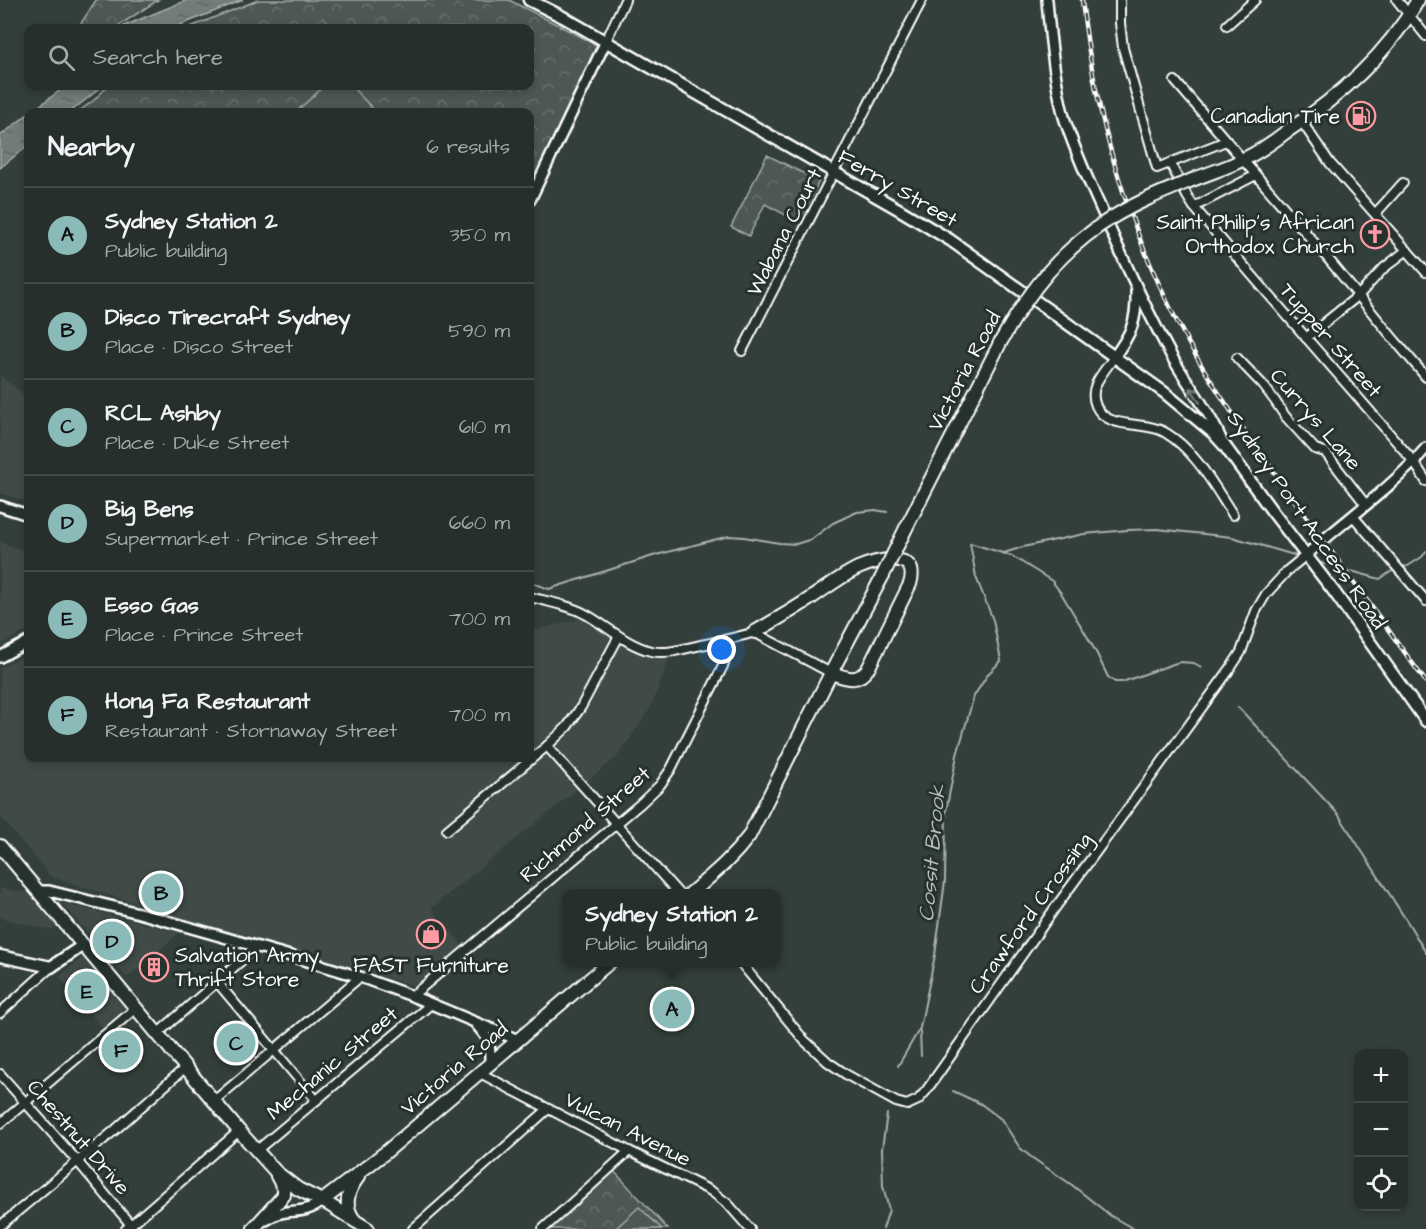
<!DOCTYPE html>
<html lang="en">
<head>
<meta charset="utf-8">
<style>
	:root { --surface:#262f2c; --page:#323b38; --text:#f1f3f6; --muted:#a4a9a9; --line:#424a48; --accent:#8bbbb9 }
	body { margin:0; font-family:"Architects Daughter",sans-serif; background:var(--page); color:var(--text) }
	.controls { position:absolute; right:18px; bottom:18px; display:grid; overflow:hidden; border-radius:12px; box-shadow:0 3px 9px #0003 }
	.controls button { width:54px; height:54px; display:grid; place-items:center; padding:0; border:0; border-bottom:2px solid var(--line); background:var(--surface); color:var(--text); font:30px sans-serif }
	.you { position:absolute; left:722px; top:650px; width:21px; height:21px; margin:-15px; border:4px solid #fff; border-radius:50%; background:#1a73e8; box-shadow:0 0 0 9px #1a73e833 }
	.badge { display:grid; place-items:center; width:39px; height:39px; border-radius:50%; background:var(--accent); color:#111; font-size:20px; font-weight:700 }
	.pin { position:absolute; translate:-50% -50%; border:3px solid #fff; box-shadow:0 2px 6px #0006 }
	.popup { position:absolute; left:562px; top:889px; width:219px; height:78px; box-sizing:border-box; display:grid; place-content:center; border-radius:12px; background:var(--surface); filter:drop-shadow(0 2px 4px #0005); font-size:20px; white-space:nowrap; color:var(--muted) }
	.popup b { font-size:22px; color:var(--text) }
	.popup::after { content:''; position:absolute; left:50%; top:100%; margin-left:-12px; border:12px solid transparent; border-top-color:var(--surface) }
	.list { margin:0; padding:0; list-style:none }
	h2 { display:flex; justify-content:space-between; align-items:center; height:78px; margin:0; padding:0 24px; font-size:26px }
	h2 small { font-size:20px; font-weight:400; color:var(--muted) }
	.list li { display:grid; grid-template-columns:39px 1fr auto; gap:18px; align-items:center; box-sizing:border-box; height:96px; padding:0 24px; border-top:2px solid var(--line) }
	.list b { display:block; font-size:22px; white-space:nowrap }
	.list p { margin:0; font-size:20px; white-space:nowrap; color:var(--muted) }
	.list em { font-size:20px; font-style:normal; color:var(--muted) }
	.icon { flex:none; width:33px; height:33px; fill:none; stroke:currentColor; stroke-width:2; stroke-linecap:round; stroke-linejoin:round }
	.map { position:relative; flex:none; width:1426px; height:1229px; overflow:hidden }
	.search { position:absolute; background:var(--surface); box-shadow:0 3px 9px #0003; left:24px; top:24px; width:510px; height:66px; display:flex; align-items:center; gap:15px; box-sizing:border-box; padding:0 21px; border-radius:12px; color:var(--muted); font-size:22px }
	.panel { position:absolute; background:var(--surface); box-shadow:0 3px 9px #0003; left:24px; top:108px; width:510px; height:654px; border-radius:12px }
	.map>svg:first-child { display:block }
</style>
</head>
<body>
<div class="map">
<svg width="1426" height="1229" viewBox="0 0 1426 1229">
	<defs>
		<pattern id="park-crowns" width="20" height="18" patternUnits="userSpaceOnUse" patternTransform="scale(1.5)"><rect width="20" height="18" fill="#4d5853"/><path d="M2 6a3 3 0 1 1 6 0M12 15a3 3 0 1 1 6 0" fill="none" stroke="#68716d"/></pattern>
		<pattern id="water-ripples" width="26" height="14" patternUnits="userSpaceOnUse" patternTransform="scale(1.5)"><rect width="26" height="14" fill="#737b78"/><path d="M2 4q2-2 4 0t4 0M15 11q2-2 4 0t4 0" fill="none" stroke="#606462"/></pattern>
	</defs>
	<rect width="100%" height="100%" fill="#333f3a"/>
	<filter id="ink" filterUnits="userSpaceOnUse"><feTurbulence type="fractalNoise" baseFrequency=".0167" numOctaves="2"/><feDisplacementMap in="SourceGraphic" scale="12" xChannelSelector="R" yChannelSelector="G"/><feConvolveMatrix kernelMatrix="1 2 1 2 8 2 1 2 1" color-interpolation-filters="sRGB"/></filter>
	<g filter="url(#ink)">
		<g fill="#404c47">
			<path d="M0,376L28,398V502L0,493Z"/>
			<path d="M0,542L28,552V630L0,645Z"/>
			<path d="M581,619L646,655L656,658L671,654L650,709L617,757L431,908L469,953L430,990L285,949L51,877L0,816V668L28,653V758H530V631Z"/>
			<path d="M0,888L28,893L56,926L51,930L0,918Z"/>
			<path d="M62,903L179,933L127,978Z"/>
			<path d="M82,958L125,1009L102,1028L59,977Z"/>
		</g>
		<g fill="url(#park-crowns)" stroke="#a6aca9" stroke-width="1.5">
			<path d="M96,0H158L115,28H78Z"/>
			<path d="M258,0H509L597,45L530,186V112H78L94,100L108,86H530V28H188Z"/>
			<path d="M767,155L819,181L799,222L765,204L749,236L731,227Z"/>
			<path d="M611,1168L668,1229H543Z"/>
		</g>
		<g fill="#4d5853" stroke="#a6aca9" stroke-width="1.5">
			<path d="M324,86H351L376,112H296Z"/>
			<path d="M639,1207L662,1229H615Z"/>
		</g>
		<g fill="url(#water-ripples)" stroke="#abb0ae" stroke-width="1.5">
			<path d="M187,0H243L173,28H122L124,26Z"/>
			<path d="M66,86H103L70,112H31Z"/>
			<path d="M28,114V154L26,147L0,168V136Z"/>
		</g>
		<g fill="none" stroke-linecap="round" stroke-linejoin="round">
			<g stroke="#abb0ae" stroke-width="2">
				<path d="M1004,553L1023,547L1084,534L1128,530L1157,529L1232,537L1301,557"/>
				<path d="M1315,561L1338,568"/>
				<path d="M1351,571L1380,579L1398,567L1408,566L1422,557L1426,551"/>
				<path d="M530,582L549,589L656,555L729,536L744,537L779,543L796,544L812,539L833,523L857,512L875,510L887,512"/>
				<path d="M1238,707L1338,814L1410,926L1426,953"/>
				<path d="M920,1031L921,1056"/>
				<path d="M898,1066L920,1028L935,955L945,881L946,811L957,755L974,696L988,674L1001,661L993,620L976,577L970,543L1012,556L1052,581L1061,593L1087,636L1097,654L1108,677L1115,682H1122L1179,662L1194,663L1201,667"/>
				<path d="M953,1091L981,1104L1001,1119L1020,1148L1031,1157L1072,1185L1111,1216L1134,1229"/>
				<path d="M883,1229L889,1210L883,1186L882,1149L887,1114"/>
			</g>
			<g stroke="#fff" stroke-width="12">
				<g id="minor">
					<path d="M1120,0V23L1123,48L1157,168L1226,141"/>
					<path d="M1397,0L1426,36"/>
					<path d="M1227,25L1255,0"/>
					<path d="M606,41L625,0"/>
					<path d="M1175,81L1330,261L1392,337L1426,377"/>
					<path d="M1302,122L1330,163L1426,272"/>
					<path d="M1170,163L1187,196L1194,207C1266,293 1341,377 1414,462L1426,481"/>
					<path d="M1194,207L1256,175"/>
					<path d="M1376,213L1403,183"/>
					<path d="M1306,338L1359,295L1384,268L1407,250"/>
					<path d="M742,351L922,0"/>
					<path d="M1114,357C1108,366 1100,375 1096,384C1093,391 1093,399 1096,406C1107,431 1147,420 1166,433C1196,451 1214,486 1233,515"/>
					<path d="M1237,358L1263,385L1275,401L1285,416L1315,449L1325,452L1366,505"/>
					<path d="M1353,516L1426,601"/>
					<path d="M530,597C549,602 569,605 587,615C608,627 627,645 651,651C669,655 689,647 706,644C723,640 739,637 755,632L761,636L831,673"/>
					<path d="M547,746L679,894"/>
					<path d="M447,830L547,746L567,727L581,707L619,636"/>
					<path d="M740,962L804,1040L828,1062L847,1075L896,1102L907,1105L918,1100L926,1091L1055,908L1230,669L1241,652L1256,611L1266,594L1288,570L1305,556"/>
					<path d="M217,982L316,1100"/>
					<path d="M412,996L640,804L660,785L671,769L724,664L727,652L726,640"/>
					<path d="M0,1013L51,967"/>
					<path d="M157,1034L257,947"/>
					<path d="M480,1073L629,1151L711,1191L728,1204L750,1229"/>
					<path d="M0,1074L78,1162L131,1225"/>
					<path d="M214,1101L360,977"/>
					<path d="M0,1124L136,1008"/>
					<path d="M256,1151L431,1004"/>
					<path d="M0,1226L115,1130L186,1067"/>
					<path d="M126,1229L239,1131"/>
					<path d="M413,1229L548,1109"/>
					<path d="M543,1229L629,1151"/>
				</g>
			</g>
			<g stroke="#fff" stroke-width="14">
				<g id="tertiary">
					<path d="M1047,0C1050,39 1054,79 1064,117C1075,153 1092,188 1107,222C1127,268 1148,313 1172,357C1188,385 1209,410 1221,439"/>
					<path d="M530,200L606,41"/>
					<path d="M1114,357C1131,334 1137,321 1136,292"/>
					<path d="M0,506L28,515"/>
					<path d="M1305,556C1345,520 1391,489 1426,448"/>
					<path d="M0,657L28,642"/>
					<path d="M37,891H49L139,913L304,960L360,977L412,996L518,1040"/>
					<path d="M476,1024C491,1041 490,1042 490,1065"/>
					<path d="M266,1220C287,1205 301,1218 322,1201"/>
				</g>
			</g>
			<g stroke="#fff" stroke-width="15">
				<g id="secondary">
					<path d="M529,0L563,17L900,210L950,240L1165,393L1213,433L1224,445L1272,511L1335,593L1426,721"/>
					<path d="M0,956L51,967L83,945"/>
				</g>
			</g>
			<g stroke="#fff" stroke-width="16">
				<g id="primary">
					<path d="M1197,178C1212,172 1229,167 1244,159C1259,152 1273,142 1286,132C1339,97 1386,56 1418,0"/>
					<path d="M906,528L1000,343"/>
					<path d="M755,632C774,621 793,610 811,598C826,588 841,576 858,568C875,560 921,549 910,584L869,667C858,684 847,678 831,673"/>
					<path d="M0,846L239,1131L276,1172L298,1189L328,1204L368,1229"/>
					<path d="M690,894C713,874 731,860 749,836L834,667L883,575"/>
					<path d="M322,1201L386,1152L610,962"/>
					<path d="M355,1221C343,1206 347,1192 358,1177"/>
					<path d="M254,1228L284,1195V1189L277,1176"/>
				</g>
			</g>
			<use href="#minor" stroke="#26332d" stroke-width="8"/>
			<use href="#tertiary" stroke="#26332d" stroke-width="9"/>
			<use href="#secondary" stroke="#26332d" stroke-width="10"/>
			<use href="#primary" stroke="#26332d" stroke-width="12"/>
			<g stroke="#fff" stroke-width="4.5">
				<path id="rail" d="M1082,0C1095,120 1131,239 1189,344C1216,392 1248,436 1280,480C1328,548 1378,615 1426,682"/>
			</g>
			<use href="#rail" stroke="#26332d" stroke-width="2" stroke-dasharray="7" stroke-linecap="butt"/>
			<g stroke="#fff" stroke-width="16" stroke-linecap="butt">
				<g id="primary-bridge">
					<path d="M1000,343C1029,291 1061,249 1113,217C1139,201 1168,190 1197,178"/>
					<path d="M883,575L906,528"/>
				</g>
			</g>
			<use href="#primary-bridge" stroke="#26332d" stroke-width="12"/>
		</g>
		<defs><path id="oneway-shaft" d="M-6 0H5M1.5-3L5.5 0L1.5 3" fill="none" stroke-width="1.6" stroke-linecap="round" stroke-linejoin="round" transform="scale(1.5)"/></defs>
		<use stroke="#727a76" href="#oneway-shaft" transform="translate(1195 395) rotate(-122)"/>
	</g>
	<defs>
		<g id="fuel-ring" transform="scale(1.5)"><circle r="9.5" fill="#26332d" stroke="#ff9aa2" stroke-width="1.5"/><path d="M-5.5-6h7V0h2V4h1.3V-2.5L3-4.5l.8-.8L6-3V5H2.5V1h-1V6h-7ZM-4.2-4.7v3.2H.2V-4.7Z" fill="#ff9aa2"/></g>
		<g id="church-ring" transform="scale(1.5)"><circle r="9.5" fill="#26332d" stroke="#ff9aa2" stroke-width="1.5"/><path d="M-1.2-6h2.4v3.5h3.3v2.4h-3.3V6h-2.4V-.1h-3.3v-2.4h3.3Z" fill="#ff9aa2"/></g>
		<g id="shop-ring" transform="scale(1.5)"><circle r="9.5" fill="#26332d" stroke="#ff9aa2" stroke-width="1.5"/><path d="M-5-2.5h2.3a2.7 3.5 0 0 1 5.4 0H5L5.5 6h-11ZM-1.5-2.5h3a1.5 2.3 0 0 0-3 0Z" fill="#ff9aa2"/></g>
		<g id="building-ring" transform="scale(1.5)"><circle r="9.5" fill="#26332d" stroke="#ff9aa2" stroke-width="1.5"/><path d="M-4-6H4V6H1V3H-1V6H-4ZM-2.5-4.3h1.7v1.8h-1.7ZM.8-4.3h1.7v1.8H.8ZM-2.5-1h1.7V.8h-1.7ZM.8-1h1.7V.8H.8Z" fill="#ff9aa2"/></g>
	</defs>
	<g fill-rule="evenodd">
		<use href="#fuel-ring" x="1361" y="116"/>
		<use href="#church-ring" x="1375" y="234"/>
		<use href="#shop-ring" x="431" y="934"/>
		<use href="#building-ring" x="154" y="967"/>
	</g>
	<g text-anchor="middle" stroke-width="6" stroke-linejoin="round" paint-order="stroke">
		<g font-size="21" fill="#fff" stroke="#26332d" text-anchor="end">
			<text x="1340" y="123">Canadian Tire</text>
			<text x="1354" y="229">Saint Philip's African<tspan x="1354" dy="24">Orthodox Church</tspan></text>
			<text x="175" y="962" text-anchor="start">Salvation Army<tspan x="175" dy="24">Thrift Store</tspan></text>
			<text x="431" y="972" text-anchor="middle">FAST Furniture</text>
		</g>
		<g font-size="21" fill="#fff" stroke="#26332d">
			<text transform="translate(898 188) rotate(30)" y="7">Ferry Street</text>
			<text transform="translate(784 232) rotate(-63)" y="7">Wabana Court</text>
			<text transform="translate(1331 340) rotate(49)" y="7">Tupper Street</text>
			<text transform="translate(964 371) rotate(-62)" y="7">Victoria Road</text>
			<text transform="translate(1316 419) rotate(49)" y="7">Currys Lane</text>
			<text transform="translate(1307 520) rotate(55)" y="7">Sydney Port Access Road</text>
			<text transform="translate(585 824) rotate(-41)" y="7">Richmond Street</text>
			<text transform="translate(1030 913) rotate(-54)" y="7">Crawford Crossing</text>
			<text transform="translate(332 1063) rotate(-40)" y="7">Mechanic Street</text>
			<text transform="translate(454 1068) rotate(-40)" y="7">Victoria Road</text>
			<text transform="translate(628 1129) rotate(27)" y="7">Vulcan Avenue</text>
			<text transform="translate(79 1137) rotate(49)" y="7">Chestnut Drive</text>
		</g>
		<g font-size="22" font-style="italic" fill="#b9bdbc" stroke="#26332d">
			<text transform="translate(931 853) rotate(-85)" y="8">Cossit Brook</text>
		</g>
	</g>
</svg>
<div class="controls">
<button>+</button>
<button>−</button>
<button><svg class="icon" aria-label="locate" viewBox="0 0 24 24"><circle cx="12" cy="12" r="6"/><path d="M12 2v4M12 18v4M2 12h4M18 12h4"/></svg></button>
</div>
<div class="you"></div>
<div class="pin badge" style="left:672px;top:1009px">A</div>
<div class="popup"><b>Sydney Station 2</b>Public building</div>
<div class="pin badge" style="left:161px;top:893px">B</div>
<div class="pin badge" style="left:236px;top:1043px">C</div>
<div class="pin badge" style="left:112px;top:941px">D</div>
<div class="pin badge" style="left:87px;top:991px">E</div>
<div class="pin badge" style="left:121px;top:1050px">F</div>
<div class="search"><svg class="icon" aria-label="search" viewBox="0 0 24 24"><circle cx="10" cy="10" r="6"/><path d="M15 15l6 6"/></svg>Search here</div>
<section class="panel">
<h2>Nearby<small>6 results</small></h2>
<ul class="list">
<li><span class="badge">A</span><div><b>Sydney Station 2</b><p>Public building</p></div><em>350 m</em></li>
<li><span class="badge">B</span><div><b>Disco Tirecraft Sydney</b><p>Place · Disco Street</p></div><em>590 m</em></li>
<li><span class="badge">C</span><div><b>RCL Ashby</b><p>Place · Duke Street</p></div><em>610 m</em></li>
<li><span class="badge">D</span><div><b>Big Bens</b><p>Supermarket · Prince Street</p></div><em>660 m</em></li>
<li><span class="badge">E</span><div><b>Esso Gas</b><p>Place · Prince Street</p></div><em>700 m</em></li>
<li><span class="badge">F</span><div><b>Hong Fa Restaurant</b><p>Restaurant · Stornaway Street</p></div><em>700 m</em></li>
</ul>
</section>
</div>
</body>
</html>
